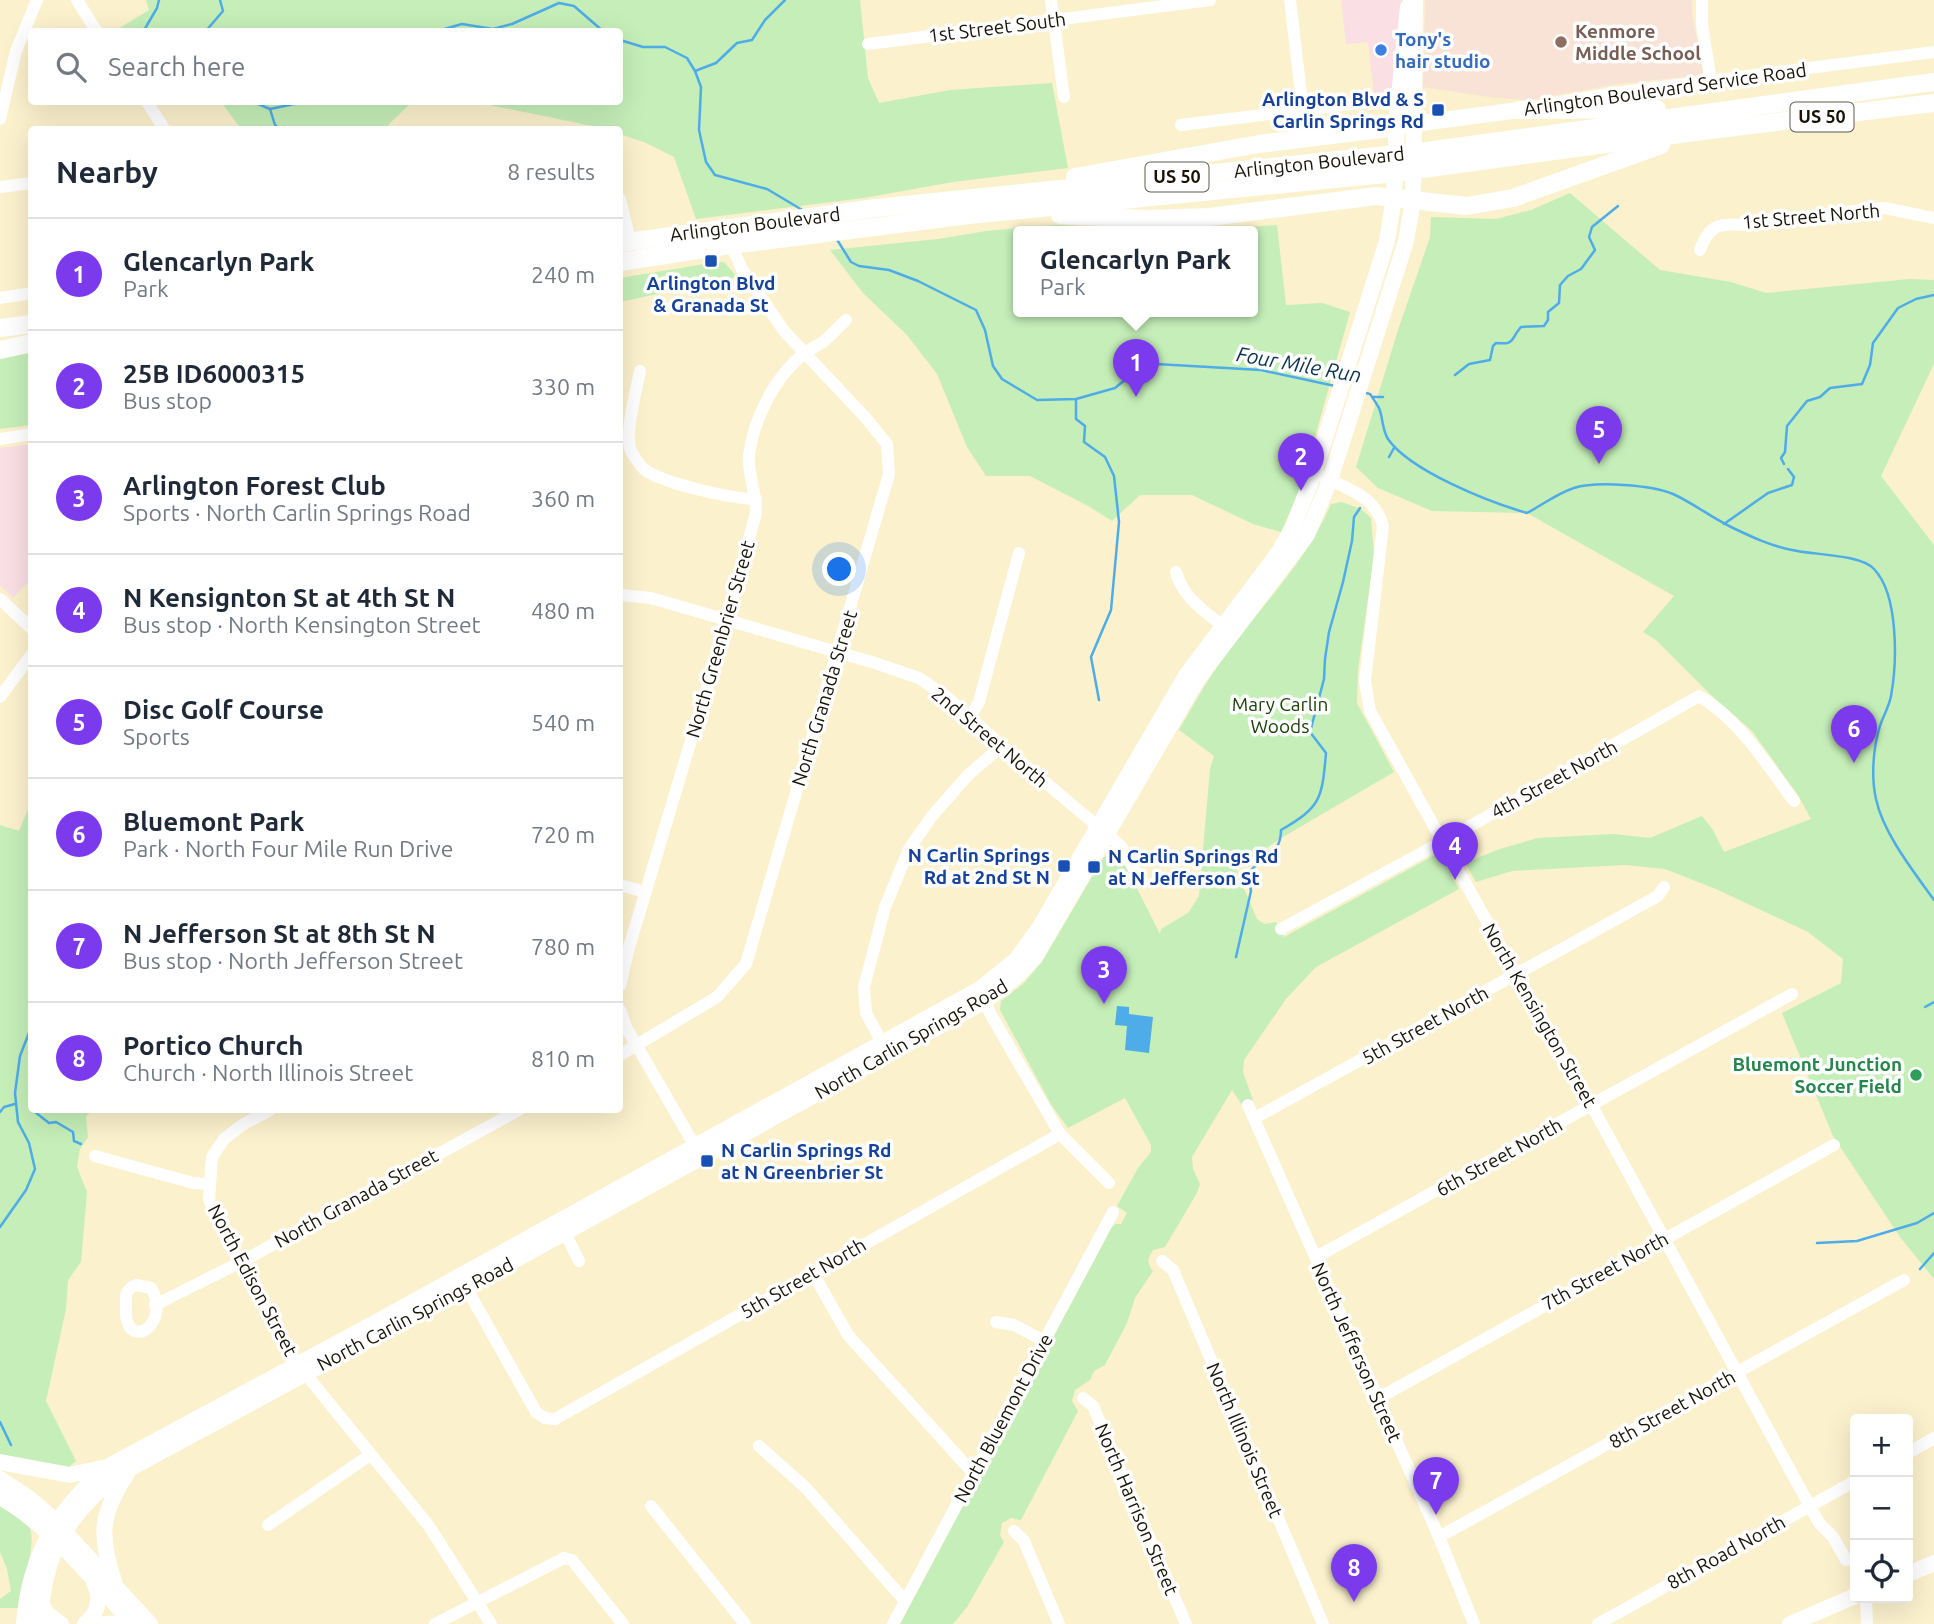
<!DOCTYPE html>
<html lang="en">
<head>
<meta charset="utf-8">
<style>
	:root { --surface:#fff; --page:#f2f2f3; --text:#1f2937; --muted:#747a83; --line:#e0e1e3; --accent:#7c3aed }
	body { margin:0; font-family:Ubuntu,sans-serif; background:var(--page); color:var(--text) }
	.controls { position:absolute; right:21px; bottom:21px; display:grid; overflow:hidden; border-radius:7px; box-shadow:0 7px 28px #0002 }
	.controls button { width:63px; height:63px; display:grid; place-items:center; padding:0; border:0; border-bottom:2px solid var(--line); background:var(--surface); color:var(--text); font:35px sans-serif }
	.you { position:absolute; left:840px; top:570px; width:24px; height:24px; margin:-18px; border:5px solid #fff; border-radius:50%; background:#1a73e8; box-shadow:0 0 0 10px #1a73e833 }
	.badge { display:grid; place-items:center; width:46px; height:46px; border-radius:50%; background:var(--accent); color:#fff; font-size:23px; font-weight:700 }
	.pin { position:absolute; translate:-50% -58px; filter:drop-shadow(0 2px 4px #0008) }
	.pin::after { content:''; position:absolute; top:37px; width:24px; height:21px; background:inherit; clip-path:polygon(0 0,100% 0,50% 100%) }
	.popup { position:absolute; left:1013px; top:226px; width:245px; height:91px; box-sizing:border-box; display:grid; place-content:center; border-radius:7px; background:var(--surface); filter:drop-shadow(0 2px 5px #0005); font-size:23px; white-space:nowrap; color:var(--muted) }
	.popup b { font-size:26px; color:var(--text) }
	.popup::after { content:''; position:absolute; left:50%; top:100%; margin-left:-14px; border:14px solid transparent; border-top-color:var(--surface) }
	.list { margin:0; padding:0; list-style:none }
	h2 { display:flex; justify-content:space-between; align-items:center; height:91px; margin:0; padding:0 28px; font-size:30px }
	h2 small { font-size:23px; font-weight:400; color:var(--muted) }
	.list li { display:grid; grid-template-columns:46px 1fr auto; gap:21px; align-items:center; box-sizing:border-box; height:112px; padding:0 28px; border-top:2px solid var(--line) }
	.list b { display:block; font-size:26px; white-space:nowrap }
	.list p { margin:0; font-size:23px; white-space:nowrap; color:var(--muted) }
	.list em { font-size:23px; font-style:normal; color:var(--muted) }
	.icon { flex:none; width:38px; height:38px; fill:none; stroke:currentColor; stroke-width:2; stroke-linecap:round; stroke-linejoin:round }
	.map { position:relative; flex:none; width:1934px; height:1624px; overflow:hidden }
	.search { position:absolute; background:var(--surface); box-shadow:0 7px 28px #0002; left:28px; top:28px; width:595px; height:77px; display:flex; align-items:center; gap:18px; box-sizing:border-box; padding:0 24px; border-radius:7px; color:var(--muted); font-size:26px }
	.panel { position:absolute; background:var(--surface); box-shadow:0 7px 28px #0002; left:28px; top:126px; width:595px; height:987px; border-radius:7px }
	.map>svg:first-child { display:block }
</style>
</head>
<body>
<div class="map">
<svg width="1934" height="1624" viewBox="0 0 1934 1624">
	<rect width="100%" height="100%" fill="#fbf1cd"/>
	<g fill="#fadfe5">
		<path d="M1341,0H1402L1392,91L1374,94L1368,42L1346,44Z"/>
		<path d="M31,444V579L13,598L0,585V448Z"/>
	</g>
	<path fill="#f9e2d6" d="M1425,0H1692V12L1703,75L1617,84L1530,100L1496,98L1423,87Z"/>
	<g fill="#c5eeb8" fill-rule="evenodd">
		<path d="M146,0H860L868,78L879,103L950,90L1052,83L1068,168L953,182L864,198L696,219L674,157L646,143L620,134V130L607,129L489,105L418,102H620V32H113L149,10Z"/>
		<path d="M221,102H412L389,124L387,130L241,129Z"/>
		<path d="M1570,193L1660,270L1731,282L1766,293L1909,279L1934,280V364L1881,476L1934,545V1279L1900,1237L1833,1136L1782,1013L1841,983L1843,959L1808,932L1716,889L1665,869L1625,865L1512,871L1476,882L1465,863L1500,849L1538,838L1614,834L1650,838L1702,816L1713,830L1724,852L1811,819L1798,795L1752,731L1710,694L1656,640L1643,632L1674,596L1527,513L1432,511L1378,488L1356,467L1398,330L1430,237L1431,217L1496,219L1531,210Z"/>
		<path d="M1057,225L1190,231L1277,225L1286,305L1322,303L1350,312L1301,487L1281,532L1253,524L1192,495H1140L1112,521L1090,507L1030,476H986L967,447L937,374L907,335L863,293L830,250L938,239L986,231ZM1019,231H1253V311H1019Z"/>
		<path d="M717,262H724L737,277L620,302V278Z"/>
		<path d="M31,352V425L0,429V358Z"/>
		<path d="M1342,502L1361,509L1371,518L1374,555L1358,670L1357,703L1394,772L1278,840L1236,870L1257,919L1264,924L1276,922L1284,937L1435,855L1443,859L1459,889L1316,967L1286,999L1244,1060L1243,1072L1253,1100L1242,1105L1232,1090L1192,1157L1193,1169L1200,1184L1197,1193L1165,1247L1153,1250C1148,1258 1146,1263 1153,1271L1135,1298L1127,1323L1105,1365L1094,1371L1090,1380L1075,1390L1072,1401L1078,1411L1021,1520L1011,1518L1002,1523L1000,1535L1004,1542L967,1607L953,1624H900L1112,1227L1115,1224H1121L1127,1213L1117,1206L1138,1168L1151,1152V1145L1125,1098L1068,1128L1052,1106L1000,1010L1001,1001L1023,984L1042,962L1103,858L1109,853H1116L1121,857L1160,934L1161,929L1188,913L1199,896L1210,769L1214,756L1179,730C1195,703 1210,674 1230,649C1266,601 1307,560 1331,504Z"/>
		<path d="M31,802L32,1110H93L86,1116L88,1137L80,1149L77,1167L87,1192L81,1262L68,1280L66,1309L46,1401L76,1461L65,1470L0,1458V825L19,831Z"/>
		<path d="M0,1506C8,1511 22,1517 28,1525C39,1537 21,1592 18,1608H0V1599L11,1591L7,1569L0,1552Z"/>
	</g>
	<path fill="#4eace8" d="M1117,1006L1129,1007V1014L1153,1017L1149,1053L1125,1050L1127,1026L1115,1025Z"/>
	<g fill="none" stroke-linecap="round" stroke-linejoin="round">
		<g stroke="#4eace8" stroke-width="2.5">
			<path d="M143,32L157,8L159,0"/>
			<path d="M205,32L223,11L220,0"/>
			<path d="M434,32L462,24L493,29L512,24L559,3L574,6L604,32"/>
			<path d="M620,40L643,47H665L687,58L695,71L701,87L699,130L706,162L715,175L767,189L804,211"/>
			<path d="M695,71L716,63L737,43L752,40L765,20L785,0"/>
			<path d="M253,102L270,109L304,102"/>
			<path d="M270,109L275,125L281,130"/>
			<path d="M836,238L851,262L859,266L889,270L918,281L976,310L985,330L993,366L1002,379L1037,400L1076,399L1115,388L1142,366L1156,364L1261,370L1335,386"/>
			<path d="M1455,375L1469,364L1490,360L1493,346L1496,343C1516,345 1510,339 1521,327L1544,326L1548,320V312L1559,303L1560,285L1568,276L1581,269L1595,250L1589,237L1592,227L1618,206"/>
			<path d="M1366,393L1370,394C1373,398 1376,403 1379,408C1383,417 1382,430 1388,439C1410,471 1489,502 1527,513C1542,505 1558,493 1574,488C1596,481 1652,485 1673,494C1693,503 1712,518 1733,528C1752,537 1771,546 1792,550C1812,555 1860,554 1874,569C1899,595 1897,663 1891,696C1889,707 1883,716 1880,726C1873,748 1871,777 1876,799C1883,833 1914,872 1934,900"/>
			<path d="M1373,397H1383"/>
			<path d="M1076,400V419L1085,426L1084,442L1105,457L1114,476L1119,522L1111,610L1091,657L1099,700"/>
			<path d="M1389,457L1394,448"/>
			<path d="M1784,464L1781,458L1785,452L1787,426L1807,401L1820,397L1830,388L1862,384L1870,365L1873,343L1898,308L1916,299L1934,295"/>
			<path d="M1724,524L1768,493L1792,485L1794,477L1788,469"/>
			<path d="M1236,957L1251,891L1248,874C1262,855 1281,856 1281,830C1321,807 1322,799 1326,753L1310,732L1324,679L1325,659L1329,632L1343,582L1352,541L1354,517L1360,508"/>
			<path d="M1925,1007L1934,1002"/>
			<path d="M0,1112L4,1107L15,1104"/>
			<path d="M35,1112L49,1123L56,1122L73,1132L74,1141L81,1144"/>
			<path d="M0,1227L26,1190L35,1169L29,1143L18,1122L15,1093L20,1056L32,1025"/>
			<path d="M1817,1243L1857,1241L1917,1223L1934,1213"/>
			<path d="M1920,1269L1934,1253"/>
			<path d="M0,1422L11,1445"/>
		</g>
		<g stroke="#fff" stroke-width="12">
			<path d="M77,0L97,32"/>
			<path d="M1051,0L1064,97"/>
			<path d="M1290,0L1303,110"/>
			<path d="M1702,0V25L1711,81"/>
			<path d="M868,44L1210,0"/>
			<path d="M147,102L165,130"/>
			<path d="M1549,104L1615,93L1934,52"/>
			<path d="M0,119L16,51L37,0"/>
			<path d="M1181,125L1375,101"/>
			<path d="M0,187L32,183"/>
			<path d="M620,199L630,241"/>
			<path d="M1700,250C1709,225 1719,223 1744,225L1834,213L1885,208L1934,218"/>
			<path d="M0,298L32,293"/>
			<path d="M640,371C636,392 626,427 630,448C632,454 640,466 645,470C665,484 733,499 756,499"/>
			<path d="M0,439L32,434"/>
			<path d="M1324,477C1350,490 1375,496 1383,526L1365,681L1370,711L1516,974L1592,1106L1819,1523L1833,1537L1846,1560"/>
			<path d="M1176,572C1184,600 1206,612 1228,630"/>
			<path d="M620,595L651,598L875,663L919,678L947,697L1002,746L1121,846L1140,880"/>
			<path d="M0,599L32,629"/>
			<path d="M0,697L32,654"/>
			<path d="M970,717L979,702L1019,553"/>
			<path d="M620,885L645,892"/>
			<path d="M1281,929L1442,842L1699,696C1740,720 1766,764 1794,801"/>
			<path d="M620,986L628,951L727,620L756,513C757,495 747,472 749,455C754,418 775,376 805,353C810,349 817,346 823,342C831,335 839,327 846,320"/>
			<path d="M981,993L991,1015L1060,1134L1109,1183"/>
			<path d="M620,1010L627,1029L699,1153"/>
			<path d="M886,1050L866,1013L864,987L885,907L909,849L932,816L969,774L1002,746"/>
			<path d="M620,1055L717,997L746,964L889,474L887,444L865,417L784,331L742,269L731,245"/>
			<path d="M1248,1105L1439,1537L1474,1624"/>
			<path d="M270,1110L242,1125L224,1139L212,1157L209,1199L219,1224L291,1356L429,1526L491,1624"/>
			<path d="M1255,1118L1658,896L1664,887"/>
			<path d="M95,1156L193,1183L209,1184"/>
			<path d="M561,1225L579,1261"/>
			<path d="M1316,1257L1792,994"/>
			<path d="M1162,1261L1173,1270L1323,1624"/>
			<path d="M813,1273L848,1335L973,1473"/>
			<path d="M462,1280L536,1412L545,1418L555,1419L1060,1134"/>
			<path d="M136,1285L151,1288C169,1317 139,1346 128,1324C125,1318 126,1308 126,1302C125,1293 128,1288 136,1285Z"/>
			<path d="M155,1305L241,1262L519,1110"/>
			<path d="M996,1322L1014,1325L1044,1341"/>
			<path d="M1083,1398L1093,1406L1186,1624"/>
			<path d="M1377,1399L1834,1145"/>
			<path d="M759,1446L806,1488L905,1601"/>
			<path d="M1908,1453L1934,1438"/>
			<path d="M651,1506L745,1624"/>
			<path d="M268,1525L370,1455"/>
			<path d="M1014,1531L1024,1541L1059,1624"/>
			<path d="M1439,1537L1904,1280"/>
			<path d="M1866,1598L1867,1624"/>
			<path d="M435,1624L564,1558L572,1560L623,1624"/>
			<path d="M893,1624L1113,1212"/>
			<path d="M1598,1624L1855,1481"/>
		</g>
		<g stroke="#fff" stroke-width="16">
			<path d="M1406,125L1519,110"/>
			<path d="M0,1462L70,1475L102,1468"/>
			<path d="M0,1479L30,1499L49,1515L150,1624"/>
			<path d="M0,1497C51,1526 95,1581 133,1624"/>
			<path d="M1908,1574L1934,1563"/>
			<path d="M114,1581C99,1536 100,1514 127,1474"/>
			<path d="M41,1602L47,1614L61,1624"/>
			<path d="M24,1624C29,1556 58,1507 111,1465L382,1319L980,989L1016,960L1038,930L1187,674L1279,552L1293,527L1314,473L1387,241L1394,198L1397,115L1408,7"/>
			<path d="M40,1624C43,1556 64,1517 118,1475L466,1287L985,1001L1017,976L1035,957L1197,680L1307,535L1330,480L1406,241L1413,200L1415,0"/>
			<path d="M85,1624C98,1614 102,1597 94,1583"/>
			<path d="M105,1624L132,1623"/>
			<path d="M1790,1624L1855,1596"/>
		</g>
		<g stroke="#fff" stroke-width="18">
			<path d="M1519,110L1657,109"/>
			<path d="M1075,177L1259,144L1397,127"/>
			<path d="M1060,215L1146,219L1209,217L1376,196L1467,206L1513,198L1661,145"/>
			<path d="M620,243L876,208L1426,151L1934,82"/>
			<path d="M620,262L731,245L969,215L1386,174L1710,130L1934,103"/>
			<path d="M0,328L32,324"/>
			<path d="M0,350L32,343"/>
		</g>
	</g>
	<circle fill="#8d6e63" stroke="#fefefe" stroke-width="2.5" cx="1561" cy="42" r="7"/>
	<circle fill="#3f7fe0" stroke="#fefefe" stroke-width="2.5" cx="1381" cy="50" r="7"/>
	<g fill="#1a4fb4" stroke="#fefefe" stroke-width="2.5">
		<rect x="1431" y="103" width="14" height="14" rx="3.5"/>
		<rect x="704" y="254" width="14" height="14" rx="3.5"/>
		<rect x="1057" y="859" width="14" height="14" rx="3.5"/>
		<rect x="1087" y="860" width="14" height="14" rx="3.5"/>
		<rect x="700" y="1154" width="14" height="14" rx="3.5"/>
	</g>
	<circle fill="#2e9e5b" stroke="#fefefe" stroke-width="2.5" cx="1916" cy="1075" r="7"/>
	<g text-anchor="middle" stroke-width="7" stroke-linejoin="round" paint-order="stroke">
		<g fill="#fefefe" stroke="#5c5a51" stroke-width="2">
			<rect x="1790.5" y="102.5" width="63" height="29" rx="5"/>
			<rect x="1145.5" y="162.5" width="63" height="29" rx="5"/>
		</g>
		<g font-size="18" font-weight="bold" fill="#171407">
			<text x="1822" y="123">US 50</text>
			<text x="1177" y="183">US 50</text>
		</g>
		<g font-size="19" fill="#171407" stroke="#fefefe">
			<text transform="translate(997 27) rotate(-7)" y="7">1st Street South</text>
			<text transform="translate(1665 89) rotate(-8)" y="7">Arlington Boulevard Service Road</text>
			<text transform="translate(1319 162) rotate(-6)" y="7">Arlington Boulevard</text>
			<text transform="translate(1811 216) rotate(-5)" y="7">1st Street North</text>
			<text transform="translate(755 224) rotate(-7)" y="7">Arlington Boulevard</text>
			<text transform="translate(720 639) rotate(-74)" y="7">North Greenbrier Street</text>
			<text transform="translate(824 698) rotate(-73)" y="7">North Granada Street</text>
			<text transform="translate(990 737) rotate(40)" y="7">2nd Street North</text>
			<text transform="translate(1554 779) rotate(-29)" y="7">4th Street North</text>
			<text transform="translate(1540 1015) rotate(60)" y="7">North Kensington Street</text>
			<text transform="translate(1425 1025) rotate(-29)" y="7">5th Street North</text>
			<text transform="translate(911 1039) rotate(-30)" y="7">North Carlin Springs Road</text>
			<text transform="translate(1499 1157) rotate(-29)" y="7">6th Street North</text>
			<text transform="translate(356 1198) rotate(-29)" y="7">North Granada Street</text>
			<text transform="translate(1605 1271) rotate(-29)" y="7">7th Street North</text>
			<text transform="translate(803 1278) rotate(-30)" y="7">5th Street North</text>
			<text transform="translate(253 1280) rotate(62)" y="7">North Edison Street</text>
			<text transform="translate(415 1314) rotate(-28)" y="7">North Carlin Springs Road</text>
			<text transform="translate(1357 1352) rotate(66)" y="7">North Jefferson Street</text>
			<text transform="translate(1672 1409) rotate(-29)" y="7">8th Street North</text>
			<text transform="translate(1003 1418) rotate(-62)" y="7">North Bluemont Drive</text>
			<text transform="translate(1245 1440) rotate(67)" y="7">North Illinois Street</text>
			<text transform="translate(1137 1509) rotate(67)" y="7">North Harrison Street</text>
			<text transform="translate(1726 1552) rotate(-29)" y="7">8th Road North</text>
		</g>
		<g font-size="19" font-weight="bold" fill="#785e54" stroke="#fefefe" text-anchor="start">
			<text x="1575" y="38">Kenmore<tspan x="1575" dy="22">Middle School</tspan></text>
		</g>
		<g font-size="19" font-weight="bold" fill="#366cbe" stroke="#fefefe" text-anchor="start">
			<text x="1395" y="46">Tony's<tspan x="1395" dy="22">hair studio</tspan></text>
		</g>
		<g font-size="19" font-weight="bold" fill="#164399" stroke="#fefefe" text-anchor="end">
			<text x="1424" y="106">Arlington Blvd &amp; S<tspan x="1424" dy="22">Carlin Springs Rd</tspan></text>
			<text x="711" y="290" text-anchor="middle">Arlington Blvd<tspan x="711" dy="22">&amp; Granada St</tspan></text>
			<text x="1050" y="862">N Carlin Springs<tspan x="1050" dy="22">Rd at 2nd St N</tspan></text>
			<text x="1108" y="863" text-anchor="start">N Carlin Springs Rd<tspan x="1108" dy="22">at N Jefferson St</tspan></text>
			<text x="721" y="1157" text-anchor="start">N Carlin Springs Rd<tspan x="721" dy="22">at N Greenbrier St</tspan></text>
		</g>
		<g font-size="19" fill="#1b420b" stroke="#fefefe">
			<text x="1280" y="711">Mary Carlin<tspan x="1280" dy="22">Woods</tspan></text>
		</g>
		<g font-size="19" font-weight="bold" fill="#27864d" stroke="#fefefe" text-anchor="end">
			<text x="1902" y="1071">Bluemont Junction<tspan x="1902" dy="22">Soccer Field</tspan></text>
		</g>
		<g font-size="21" font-style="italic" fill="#0c354d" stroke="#fefefe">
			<text transform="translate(1299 365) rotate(10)" y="7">Four Mile Run</text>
		</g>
	</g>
</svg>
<div class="controls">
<button>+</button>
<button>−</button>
<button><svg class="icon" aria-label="locate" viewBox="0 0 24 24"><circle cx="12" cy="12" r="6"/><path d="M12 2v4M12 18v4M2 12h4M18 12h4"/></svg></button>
</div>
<div class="you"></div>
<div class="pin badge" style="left:1136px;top:397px">1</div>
<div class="popup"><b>Glencarlyn Park</b>Park</div>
<div class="pin badge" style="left:1301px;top:491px">2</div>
<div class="pin badge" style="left:1104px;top:1004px">3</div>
<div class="pin badge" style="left:1455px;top:880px">4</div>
<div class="pin badge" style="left:1599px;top:464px">5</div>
<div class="pin badge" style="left:1854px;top:763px">6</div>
<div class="pin badge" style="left:1436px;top:1515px">7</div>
<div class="pin badge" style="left:1354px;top:1602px">8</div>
<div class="search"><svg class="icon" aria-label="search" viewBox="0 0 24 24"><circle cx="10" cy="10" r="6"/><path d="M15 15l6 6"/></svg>Search here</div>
<section class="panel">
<h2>Nearby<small>8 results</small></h2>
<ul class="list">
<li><span class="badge">1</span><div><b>Glencarlyn Park</b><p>Park</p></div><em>240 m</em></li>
<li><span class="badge">2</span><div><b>25B ID6000315</b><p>Bus stop</p></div><em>330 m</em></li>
<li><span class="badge">3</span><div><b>Arlington Forest Club</b><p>Sports · North Carlin Springs Road</p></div><em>360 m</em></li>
<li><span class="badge">4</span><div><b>N Kensignton St at 4th St N</b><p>Bus stop · North Kensington Street</p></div><em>480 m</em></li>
<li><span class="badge">5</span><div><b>Disc Golf Course</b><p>Sports</p></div><em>540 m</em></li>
<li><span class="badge">6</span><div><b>Bluemont Park</b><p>Park · North Four Mile Run Drive</p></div><em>720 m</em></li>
<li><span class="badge">7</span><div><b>N Jefferson St at 8th St N</b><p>Bus stop · North Jefferson Street</p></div><em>780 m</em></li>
<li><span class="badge">8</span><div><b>Portico Church</b><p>Church · North Illinois Street</p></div><em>810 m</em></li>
</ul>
</section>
</div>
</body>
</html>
